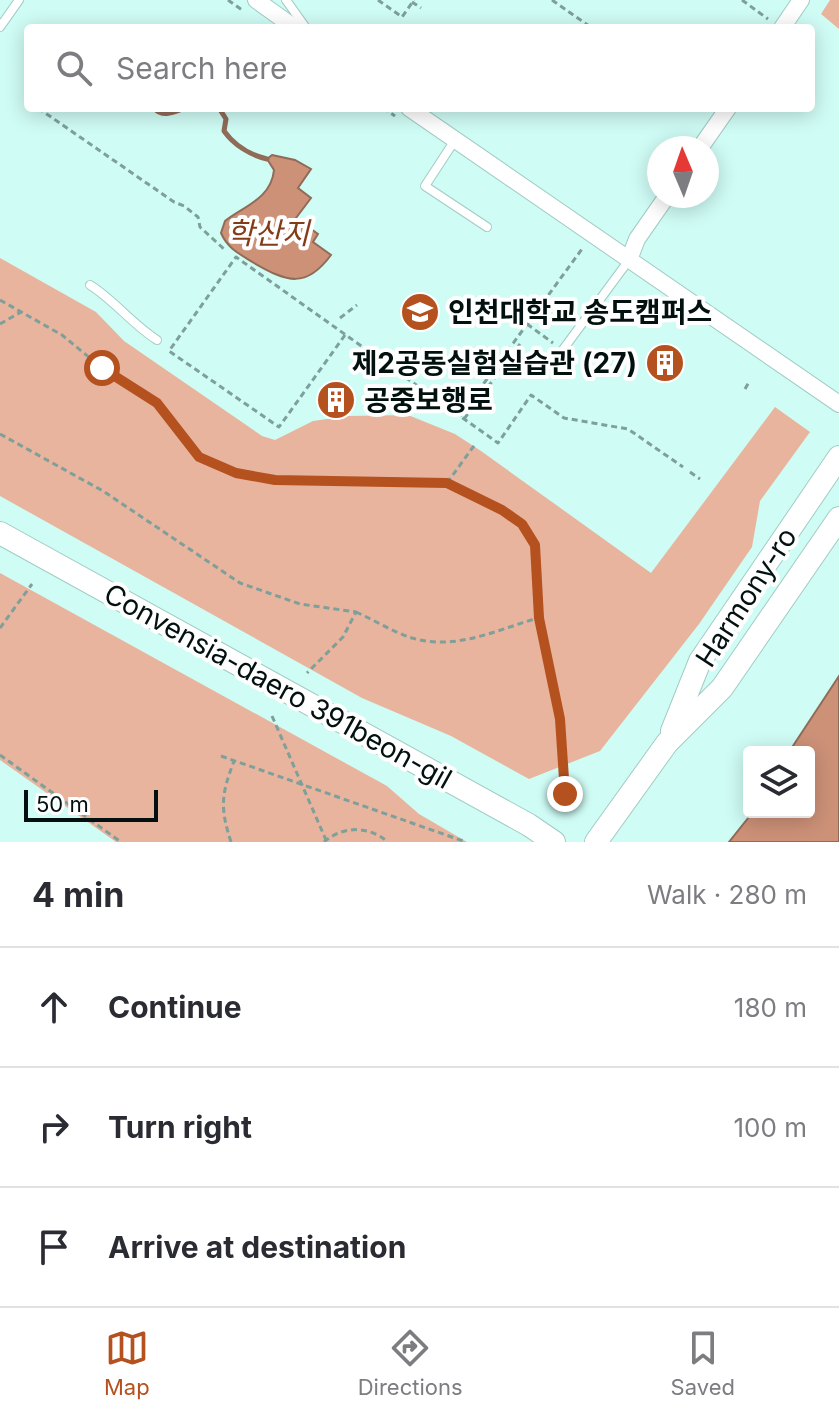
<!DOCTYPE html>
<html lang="en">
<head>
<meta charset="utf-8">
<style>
	:root { --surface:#fff; --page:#f7f7f7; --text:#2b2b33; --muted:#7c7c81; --line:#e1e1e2; --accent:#b5511f }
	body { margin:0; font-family:Inter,"Noto Sans KR",sans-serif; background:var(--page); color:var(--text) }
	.controls { position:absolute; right:24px; bottom:24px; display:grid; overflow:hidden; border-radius:8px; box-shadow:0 4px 20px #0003 }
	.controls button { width:72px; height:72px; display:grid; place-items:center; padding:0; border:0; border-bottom:2px solid var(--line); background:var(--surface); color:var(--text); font:40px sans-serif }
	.compass { position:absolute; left:647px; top:136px; width:72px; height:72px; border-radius:50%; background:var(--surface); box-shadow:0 4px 20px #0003; rotate:358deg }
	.scale { position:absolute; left:24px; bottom:20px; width:134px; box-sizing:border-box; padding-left:8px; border:4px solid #02110f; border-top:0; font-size:22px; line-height:28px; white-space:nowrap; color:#02110f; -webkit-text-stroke:6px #fefefe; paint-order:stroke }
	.stop { position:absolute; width:24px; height:24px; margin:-18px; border:6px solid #b5511f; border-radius:50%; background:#fff }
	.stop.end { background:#b5511f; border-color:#fff; box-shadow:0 2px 8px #0008 }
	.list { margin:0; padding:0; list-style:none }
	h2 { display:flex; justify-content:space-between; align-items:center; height:104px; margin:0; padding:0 32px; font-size:34px }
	h2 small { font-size:26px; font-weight:400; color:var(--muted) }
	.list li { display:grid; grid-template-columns:52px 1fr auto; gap:24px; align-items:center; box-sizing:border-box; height:120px; padding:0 32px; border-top:2px solid var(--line) }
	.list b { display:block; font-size:30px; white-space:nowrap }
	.list em { font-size:26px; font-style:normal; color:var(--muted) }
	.icon { flex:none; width:44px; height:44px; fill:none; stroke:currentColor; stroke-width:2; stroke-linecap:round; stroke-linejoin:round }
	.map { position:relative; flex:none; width:839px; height:842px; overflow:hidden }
	.search { position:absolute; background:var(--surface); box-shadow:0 4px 20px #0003; left:24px; right:24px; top:24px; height:88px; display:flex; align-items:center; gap:20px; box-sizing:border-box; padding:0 28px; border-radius:8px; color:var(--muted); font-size:30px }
	.sheet { height:464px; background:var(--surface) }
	nav { display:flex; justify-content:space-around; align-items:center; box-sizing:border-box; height:112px; border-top:2px solid var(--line); background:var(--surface); font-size:22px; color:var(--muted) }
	nav a { display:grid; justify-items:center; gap:4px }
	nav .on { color:var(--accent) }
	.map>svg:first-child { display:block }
</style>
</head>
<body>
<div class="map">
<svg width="839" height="842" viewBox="0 0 839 842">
	<rect width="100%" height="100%" fill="#cffcf5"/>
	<g fill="#e8b49e">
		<path d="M830,0H839V29L821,14Z"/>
		<path d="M0,258L96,312L124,341L262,436L275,440L313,421L348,416L408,415L455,434L481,451L651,573L775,407L810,432L760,501L752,547L699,624L600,751L529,779L451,736L362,698L0,496Z"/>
		<path d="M0,573L387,786L419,814L467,842H116L0,760Z"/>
	</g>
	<g fill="#cd9178" stroke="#906b58" stroke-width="2">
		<path d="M272,155L295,160L311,169L298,188L311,198L296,218L318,234L313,242L331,255C306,289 287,282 254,263C240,254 228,249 221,233L225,221C244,206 271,199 274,170L267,159Z"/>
		<path d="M839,676V842H729L753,812H809V752H789Z"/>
	</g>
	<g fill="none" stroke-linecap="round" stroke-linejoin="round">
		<g stroke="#906b58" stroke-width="5">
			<path d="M154,108C163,118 174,112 185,108"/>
			<path d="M219,108L226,119L224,131C234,145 250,155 267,159"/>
		</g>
		<g stroke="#a1ccc5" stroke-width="10">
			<g id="lane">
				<path d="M286,0L306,28"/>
				<path d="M0,27L19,0"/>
				<path d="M455,140L425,186L487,227"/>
				<path d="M90,285C114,300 132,324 157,340"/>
				<path d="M556,359L629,260"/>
			</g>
		</g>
		<g stroke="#a1ccc5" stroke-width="18">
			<g id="street">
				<path d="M256,0L295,28"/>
				<path d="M782,28L801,0"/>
				<path d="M409,108L839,404"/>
				<path d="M700,148L728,108"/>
				<path d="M629,260L637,239L667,196"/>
			</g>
		</g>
		<g stroke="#a1ccc5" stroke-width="24">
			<g id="secondary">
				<path d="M0,533L529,825L554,842"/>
				<path d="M672,731L700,661L839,457"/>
				<path d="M596,842L667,743L722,688L839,518"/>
			</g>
		</g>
		<g stroke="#7e9f9a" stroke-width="3" stroke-dasharray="6 4" stroke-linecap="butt">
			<path d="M228,0L242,10"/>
			<path d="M378,0L402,17L414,0"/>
			<path d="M552,0L592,28"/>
			<path d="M742,0L768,19"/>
			<path d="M412,2L421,8"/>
			<path d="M27,103H28"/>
			<path d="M38,108L174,202L184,206L198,217L200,227L224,249"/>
			<path d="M383,108L395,116"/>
			<path d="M0,300L62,335L102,368L157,403L199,457L236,473L275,480L447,483L502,510L522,524L535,545L539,618L560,719L565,794"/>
			<path d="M340,318L357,305"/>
			<path d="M0,324L21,312"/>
			<path d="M527,324L553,343"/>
			<path d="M345,335L279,427L169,351L236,257L498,443L531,395L564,418L628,429L683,467"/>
			<path d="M745,389L749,382"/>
			<path d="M460,416L582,249"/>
			<path d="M464,419L520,344"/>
			<path d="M0,434L103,491L240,583L300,604L356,612L343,637L307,673"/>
			<path d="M690,472L700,479"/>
			<path d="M447,483L476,443"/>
			<path d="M356,612C374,620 393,632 412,638C456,651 496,630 538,618"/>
			<path d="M0,628L32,584"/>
			<path d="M272,716L326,840"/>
			<path d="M0,755L121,842"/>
			<path d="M221,756L466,842"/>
			<path d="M231,842C220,808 221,795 234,761"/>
			<path d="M324,842C344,825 369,826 388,842"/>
		</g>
		<use href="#lane" stroke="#fff" stroke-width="8"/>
		<use href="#street" stroke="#fff" stroke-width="16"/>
		<use href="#secondary" stroke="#fff" stroke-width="22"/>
	</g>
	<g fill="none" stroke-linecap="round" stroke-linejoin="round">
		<path stroke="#b5511f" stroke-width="10" d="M102,368L157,403L199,457L236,473L275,480L447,483L502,510L522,524L535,545L539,618L560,719L565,794"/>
	</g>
	<defs>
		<g id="university-disc" transform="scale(2)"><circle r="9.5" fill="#b5511f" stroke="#fefefe"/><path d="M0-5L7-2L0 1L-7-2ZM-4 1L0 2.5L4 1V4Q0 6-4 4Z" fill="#fff"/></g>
		<g id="building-disc" transform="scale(2)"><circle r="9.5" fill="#b5511f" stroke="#fefefe"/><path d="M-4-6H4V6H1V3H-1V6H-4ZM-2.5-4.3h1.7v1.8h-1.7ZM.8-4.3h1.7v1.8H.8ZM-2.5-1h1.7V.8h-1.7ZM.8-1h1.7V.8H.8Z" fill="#fff"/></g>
	</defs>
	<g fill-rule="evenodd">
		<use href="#university-disc" x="420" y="312"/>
		<use href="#building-disc" x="665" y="363"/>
		<use href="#building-disc" x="336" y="400"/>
	</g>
	<g text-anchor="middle" stroke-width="8" stroke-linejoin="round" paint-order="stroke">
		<g font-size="28" font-weight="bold" fill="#02110f" stroke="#fefefe" text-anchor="start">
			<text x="448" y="322">인천대학교 송도캠퍼스</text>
			<text x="637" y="373" text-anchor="end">제2공동실험실습관 (27)</text>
			<text x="364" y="410">공중보행로</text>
		</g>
		<g font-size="28" fill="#02110f" stroke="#fefefe">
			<text transform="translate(746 597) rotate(-57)" y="10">Harmony-ro</text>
			<text transform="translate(278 686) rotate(29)" y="10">Convensia-daero 391beon-gil</text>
		</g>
		<g font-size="30" font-style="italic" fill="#843b18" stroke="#fefefe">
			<text x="268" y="244">학산지</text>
		</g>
	</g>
</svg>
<div class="controls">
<button><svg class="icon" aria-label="layers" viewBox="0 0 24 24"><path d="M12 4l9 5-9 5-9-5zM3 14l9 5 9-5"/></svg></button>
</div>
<svg class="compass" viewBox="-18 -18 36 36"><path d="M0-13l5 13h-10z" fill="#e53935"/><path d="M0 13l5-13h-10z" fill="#7c7c81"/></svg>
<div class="scale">50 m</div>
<div class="stop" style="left:102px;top:368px"></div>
<div class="stop end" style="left:565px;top:794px"></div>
<div class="search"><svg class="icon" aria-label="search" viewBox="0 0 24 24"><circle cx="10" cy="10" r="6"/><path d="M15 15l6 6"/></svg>Search here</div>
</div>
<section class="sheet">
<h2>4 min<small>Walk · 280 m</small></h2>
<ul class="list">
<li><svg class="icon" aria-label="ahead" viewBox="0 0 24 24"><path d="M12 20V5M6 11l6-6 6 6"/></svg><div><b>Continue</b></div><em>180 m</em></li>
<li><svg class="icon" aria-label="right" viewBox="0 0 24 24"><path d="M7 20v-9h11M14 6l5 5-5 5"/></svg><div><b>Turn right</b></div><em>100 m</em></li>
<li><svg class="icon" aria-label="arrive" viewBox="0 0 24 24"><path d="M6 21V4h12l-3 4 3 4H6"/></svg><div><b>Arrive at destination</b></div></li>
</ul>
</section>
<nav>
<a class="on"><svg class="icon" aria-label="map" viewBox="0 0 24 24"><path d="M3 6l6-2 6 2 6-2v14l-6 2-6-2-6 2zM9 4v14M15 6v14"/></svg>Map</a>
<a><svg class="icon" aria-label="directions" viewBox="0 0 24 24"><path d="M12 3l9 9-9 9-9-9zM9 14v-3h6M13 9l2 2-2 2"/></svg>Directions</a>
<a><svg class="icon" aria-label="saved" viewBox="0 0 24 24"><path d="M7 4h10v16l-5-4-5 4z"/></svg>Saved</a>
</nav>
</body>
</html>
